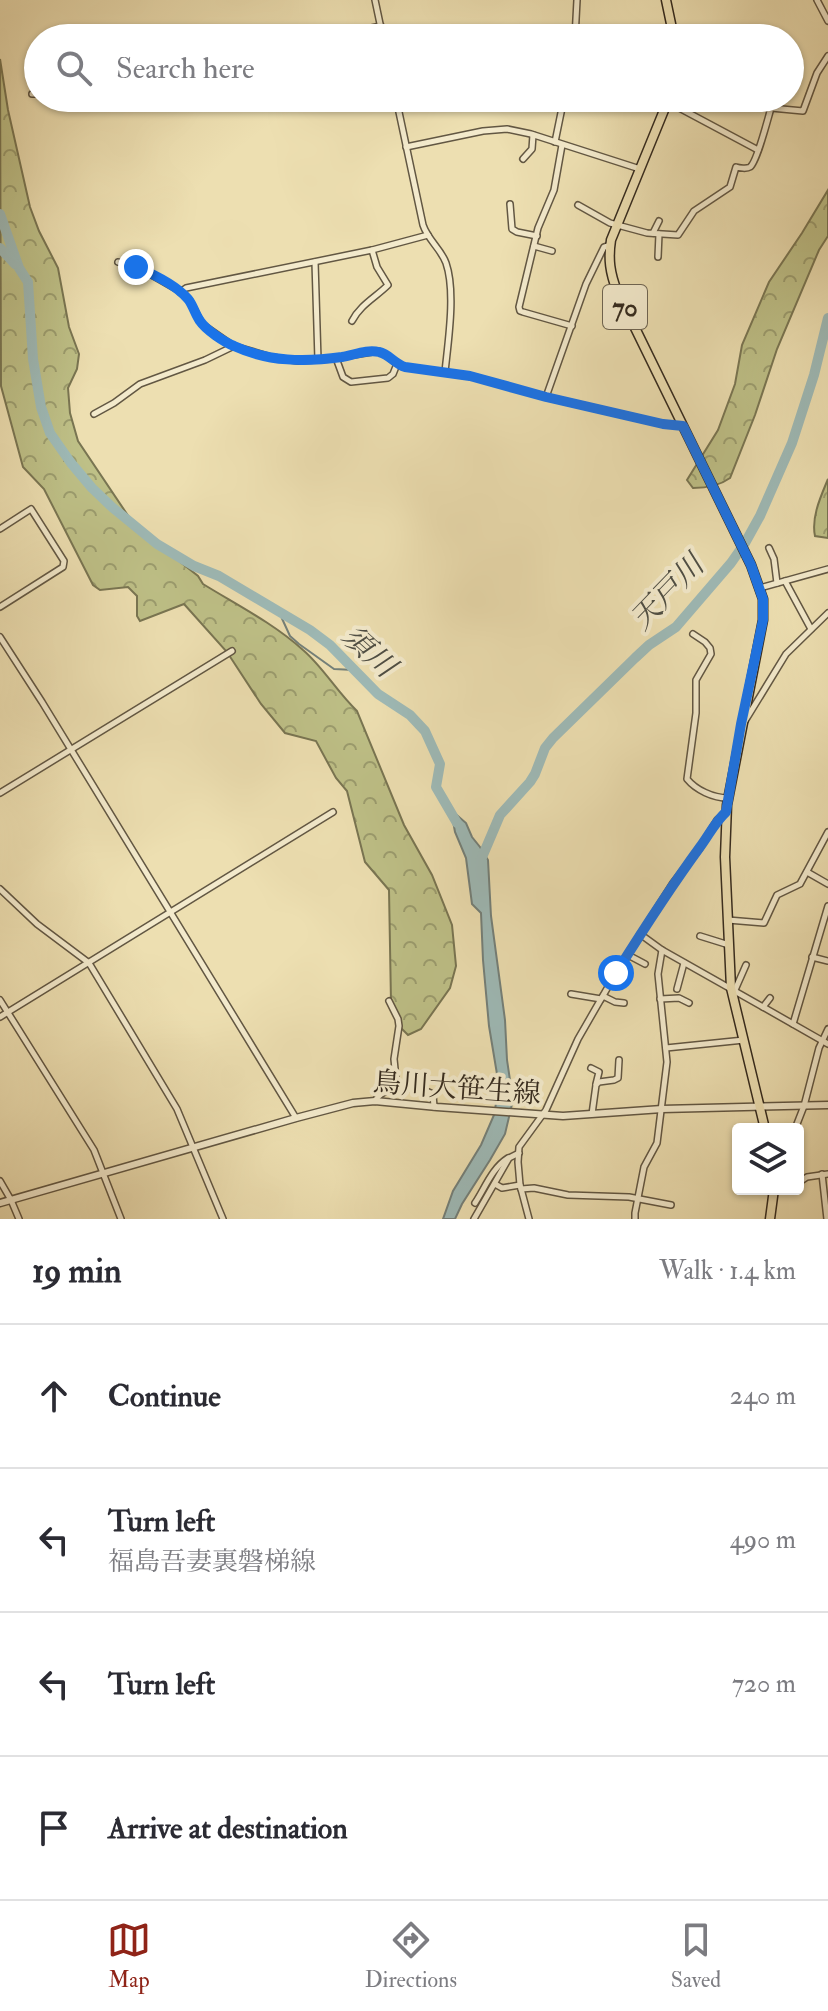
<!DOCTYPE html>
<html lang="en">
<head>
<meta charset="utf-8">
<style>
	:root { --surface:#fff; --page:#f2f2f3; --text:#2b2b33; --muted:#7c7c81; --line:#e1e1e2; --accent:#8f2418 }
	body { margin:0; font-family:"IM FELL Double Pica","Noto Serif JP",serif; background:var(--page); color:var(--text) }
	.controls { position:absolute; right:24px; bottom:24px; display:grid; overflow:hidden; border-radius:8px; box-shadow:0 2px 6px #0004 }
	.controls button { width:72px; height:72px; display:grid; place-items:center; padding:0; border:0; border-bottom:2px solid var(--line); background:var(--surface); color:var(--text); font:40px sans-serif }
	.stop { position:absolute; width:24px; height:24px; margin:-18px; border:6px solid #1a73e8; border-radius:50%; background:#fff }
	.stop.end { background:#1a73e8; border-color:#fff; box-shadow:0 2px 8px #0008 }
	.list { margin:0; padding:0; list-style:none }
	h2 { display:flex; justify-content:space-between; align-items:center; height:104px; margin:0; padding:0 32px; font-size:34px }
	h2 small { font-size:26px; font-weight:400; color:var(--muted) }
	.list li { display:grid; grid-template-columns:52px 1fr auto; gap:24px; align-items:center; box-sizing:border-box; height:144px; padding:0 32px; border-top:2px solid var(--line) }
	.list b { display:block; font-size:30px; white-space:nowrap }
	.list p { margin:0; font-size:26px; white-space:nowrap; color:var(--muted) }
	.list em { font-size:26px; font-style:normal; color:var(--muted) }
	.icon { flex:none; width:44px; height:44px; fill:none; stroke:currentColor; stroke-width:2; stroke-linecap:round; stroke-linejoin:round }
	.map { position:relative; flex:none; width:828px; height:1219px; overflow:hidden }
	.search { position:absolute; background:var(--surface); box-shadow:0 2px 6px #0004; left:24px; right:24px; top:24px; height:88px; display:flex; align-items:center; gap:20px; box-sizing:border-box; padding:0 28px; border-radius:44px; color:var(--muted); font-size:30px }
	.sheet { height:680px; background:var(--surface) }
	nav { display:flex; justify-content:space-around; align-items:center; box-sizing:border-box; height:112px; border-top:2px solid var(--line); background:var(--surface); font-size:22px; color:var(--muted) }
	nav a { display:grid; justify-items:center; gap:4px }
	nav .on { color:var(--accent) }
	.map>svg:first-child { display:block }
</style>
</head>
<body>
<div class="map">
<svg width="828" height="1219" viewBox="0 0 828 1219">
	<defs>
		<pattern id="forest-crowns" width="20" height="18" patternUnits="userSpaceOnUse" patternTransform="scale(2)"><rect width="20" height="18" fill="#bec087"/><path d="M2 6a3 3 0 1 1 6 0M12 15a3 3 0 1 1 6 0" fill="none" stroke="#9b9c6e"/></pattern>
	</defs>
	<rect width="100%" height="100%" fill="#eddfb1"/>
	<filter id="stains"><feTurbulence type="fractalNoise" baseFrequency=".0025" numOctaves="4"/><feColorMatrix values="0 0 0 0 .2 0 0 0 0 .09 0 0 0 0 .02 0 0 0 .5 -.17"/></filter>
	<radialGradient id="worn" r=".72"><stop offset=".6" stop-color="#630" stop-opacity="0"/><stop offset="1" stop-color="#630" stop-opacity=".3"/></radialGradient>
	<g fill="url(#forest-crowns)" stroke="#797552" stroke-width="2">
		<path d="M0,59L8,110L30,207L39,231L58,268L69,327L79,354L77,369L68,388L70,413L78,441L135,526L198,576L203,584C237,605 273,623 303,650C323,667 337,692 357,711L404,825L432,875L452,925L456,966L450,988L421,1029L408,1035L401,1028L391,1002L389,890L365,862L347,791L336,778L316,741L285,733L261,704L227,652L184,604L140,621L137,616V596L128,587L100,590L93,585L44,489L23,467L1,386Z"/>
		<path d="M828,190V236L819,250L777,349L755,415L730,478C719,486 707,488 693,488L687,480L718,430L735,384L742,345L769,282L802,233Z"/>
		<path d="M828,479V538L815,536C811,517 821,496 828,479Z"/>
	</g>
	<path fill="#9ebab7" stroke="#74807a" stroke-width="2" d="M451,810L466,823L472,837L480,847L488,860L491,916L505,1020L507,1060L513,1100L505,1134L490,1160L462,1204L455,1219H443L453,1191L481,1145L494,1115L499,1086L489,1026L483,960L481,913L472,904L466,858L455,832Z"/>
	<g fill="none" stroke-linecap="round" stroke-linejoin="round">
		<path stroke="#74807a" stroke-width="2" d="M279,612L290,636L299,644L334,669L354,670"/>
		<g stroke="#9ebab7" stroke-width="10">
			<path d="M0,214L19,268L28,282L33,359L41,407L50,433L71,463L92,488L113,508L157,544L194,566L219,576L310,630L330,645L378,694L410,715L425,731L440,764L436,787L457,823"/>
			<path d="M0,248L15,264"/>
			<path d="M480,862L500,815L530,782L535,774L545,748L553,738L635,658L649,645L676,627L731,563L745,543L760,516L792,443L814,375L828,318"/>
		</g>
		<g stroke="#625743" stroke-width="8">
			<g id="minor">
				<path d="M375,0L383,38"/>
				<path d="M817,0L828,21"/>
				<path d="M323,38L381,26"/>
				<path d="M575,38L577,0"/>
				<path d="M32,94H38"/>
				<path d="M396,98L423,225C428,240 441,249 446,263C456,292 448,342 445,372"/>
				<path d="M751,98L771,108L803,111L817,73L828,56"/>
				<path d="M668,102L758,150"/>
				<path d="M555,142L564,98"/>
				<path d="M562,145L554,190L538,228L519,307L520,311L523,312L572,326"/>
				<path d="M406,147L483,131L507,129L531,134L640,169"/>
				<path d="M523,159L532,149L533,135"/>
				<path d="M510,204L512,229L517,232L537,236"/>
				<path d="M578,205L610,223L647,233L678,235L694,211L730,187L736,167C739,168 747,169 750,167C757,162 768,118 771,108"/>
				<path d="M653,233L659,221"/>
				<path d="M534,246L552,251"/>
				<path d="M658,257L659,234"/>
				<path d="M118,262L143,270L178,290L190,301L202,324L232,345"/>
				<path d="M315,262L318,360"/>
				<path d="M180,292L186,288L372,250L428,235"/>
				<path d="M352,321C360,305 376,297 388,285L377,267L372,250"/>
				<path d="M336,358L343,377L351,382L388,378L393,374L397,364"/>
				<path d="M546,397L586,284L604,247L610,245"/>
				<path d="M94,414L114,403L140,384L205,360L234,346L271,357L298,361L329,359L378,351L387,356L397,364L405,367L475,377L546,397L663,424L683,426"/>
				<path d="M0,529L31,509L64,561L63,567L0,607"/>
				<path d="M769,548L774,559L777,583"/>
				<path d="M785,581L811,629"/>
				<path d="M760,588L828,569"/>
				<path d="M693,634L705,642L710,648L711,654L696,680V713L687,779C696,790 713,798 728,798"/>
				<path d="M0,637L42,702L296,1118"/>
				<path d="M745,721L786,654L828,613"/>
				<path d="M0,793L232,651"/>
				<path d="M807,872L828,884"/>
				<path d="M0,889L37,924L89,963L177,1109L223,1219"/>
				<path d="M728,920L764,923L777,895L800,884L828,832"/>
				<path d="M640,934L662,950L763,1007"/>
				<path d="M700,936L729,945"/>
				<path d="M628,955L645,964"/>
				<path d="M812,957L828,961"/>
				<path d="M677,989L684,963"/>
				<path d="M735,990L746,965"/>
				<path d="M571,994L601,999"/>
				<path d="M603,996L615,1002L624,1003"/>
				<path d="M770,998L763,1007L828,1044"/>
				<path d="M660,999L679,998L689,1003"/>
				<path d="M0,1000L94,1150L121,1219"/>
				<path d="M389,1001L398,1019L399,1026L394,1059L397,1089"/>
				<path d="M0,1017L333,812"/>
				<path d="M793,1024L828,906"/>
				<path d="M666,1048L744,1040"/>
				<path d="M591,1068L599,1072L596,1084"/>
				<path d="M375,1101C385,1084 417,1086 433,1094L434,1107"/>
				<path d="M592,1114L596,1085L599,1082L614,1080L618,1078L619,1060"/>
				<path d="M795,1129L804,1106L819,1048L828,1029"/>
				<path d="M822,1174L827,1219"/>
				<path d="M0,1181L11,1200L19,1219"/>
				<path d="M798,1183L807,1177L828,1174"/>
				<path d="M495,1184L502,1188L520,1185"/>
				<path d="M521,1189L534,1188L568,1195L629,1197L671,1205"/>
				<path d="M475,1203C485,1188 492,1168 508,1158"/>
				<path d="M474,1219L509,1158L519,1153"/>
				<path d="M529,1219L520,1185L518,1162L519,1147L546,1110L578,1039L616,973L673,883L700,848L717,820L726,812"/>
				<path d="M635,1219V1213L644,1167L657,1143L667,1062L658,974L662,950"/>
			</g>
		</g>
		<g stroke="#625743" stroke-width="9">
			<path id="tertiary" d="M0,1203L296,1118L353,1103L375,1101L437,1107L563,1116L662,1109L828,1105"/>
		</g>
		<g stroke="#342a1e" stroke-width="11">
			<g id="primary">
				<path d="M666,0L674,38"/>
				<path d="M669,98L611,240C608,259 610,273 617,291L751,565L763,599V620L727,805L725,857L731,988L765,1129"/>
				<path d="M770,1219L774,1189"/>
			</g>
		</g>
		<use href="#minor" stroke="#f3eacc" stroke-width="5"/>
		<use href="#tertiary" stroke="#f3eacc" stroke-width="6"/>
		<use href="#primary" stroke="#eddfb1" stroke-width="8"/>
	</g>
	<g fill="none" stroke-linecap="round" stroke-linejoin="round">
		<path stroke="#1a73e8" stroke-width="10" d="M136,267C153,274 175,284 188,299C193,305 195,314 200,321C206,330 224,342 234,346C269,362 305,362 342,357C354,355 367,349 379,352C389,354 395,364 405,367L470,376L546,397L663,424L683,426L751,565L763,599V620L741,724L726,812C715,822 709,835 700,847C670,888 643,930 616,973"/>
	</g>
	<g text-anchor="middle" stroke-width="8" stroke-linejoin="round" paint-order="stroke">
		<rect fill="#f3eacc" stroke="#6d6452" stroke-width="2" x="603" y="285" width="44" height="44" rx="6"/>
		<g font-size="26" font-weight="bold" fill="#342a1e">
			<text x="625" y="316">70</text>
		</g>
		<g font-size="28" fill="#342a1e" stroke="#f3eacc">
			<text transform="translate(457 1087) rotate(4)" y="10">鳥川大笹生線</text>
		</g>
		<g font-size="30" font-style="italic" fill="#4e4e44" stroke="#f3eacc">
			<text transform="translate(667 592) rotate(-46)" y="10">天戸川</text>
			<text transform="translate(369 651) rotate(42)" y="10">須川</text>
		</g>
	</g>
	<rect width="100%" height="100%" filter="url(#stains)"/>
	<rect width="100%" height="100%" fill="url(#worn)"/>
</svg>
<div class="controls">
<button><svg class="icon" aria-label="layers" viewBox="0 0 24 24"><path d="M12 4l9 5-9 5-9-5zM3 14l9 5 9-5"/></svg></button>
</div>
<div class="stop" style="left:616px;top:973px"></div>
<div class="stop end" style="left:136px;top:267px"></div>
<div class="search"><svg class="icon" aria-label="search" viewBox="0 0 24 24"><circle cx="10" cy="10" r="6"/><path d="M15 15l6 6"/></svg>Search here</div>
</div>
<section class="sheet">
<h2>19 min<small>Walk · 1.4 km</small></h2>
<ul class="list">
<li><svg class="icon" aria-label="ahead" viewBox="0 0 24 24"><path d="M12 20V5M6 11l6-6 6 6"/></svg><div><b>Continue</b></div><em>240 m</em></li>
<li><svg class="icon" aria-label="left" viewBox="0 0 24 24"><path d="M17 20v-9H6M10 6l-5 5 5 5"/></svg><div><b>Turn left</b><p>福島吾妻裏磐梯線</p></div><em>490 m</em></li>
<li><svg class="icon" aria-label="left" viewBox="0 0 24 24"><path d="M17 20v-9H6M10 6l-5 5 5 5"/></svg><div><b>Turn left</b></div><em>720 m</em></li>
<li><svg class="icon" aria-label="arrive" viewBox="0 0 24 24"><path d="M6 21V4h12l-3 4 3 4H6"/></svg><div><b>Arrive at destination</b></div></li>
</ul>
</section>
<nav>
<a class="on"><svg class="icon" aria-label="map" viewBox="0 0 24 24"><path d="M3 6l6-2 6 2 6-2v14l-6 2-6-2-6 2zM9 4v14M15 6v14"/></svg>Map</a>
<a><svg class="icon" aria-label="directions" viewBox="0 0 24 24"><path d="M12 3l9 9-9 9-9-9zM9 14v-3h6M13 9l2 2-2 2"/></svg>Directions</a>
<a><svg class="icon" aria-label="saved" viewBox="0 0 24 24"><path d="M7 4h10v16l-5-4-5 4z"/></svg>Saved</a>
</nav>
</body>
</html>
